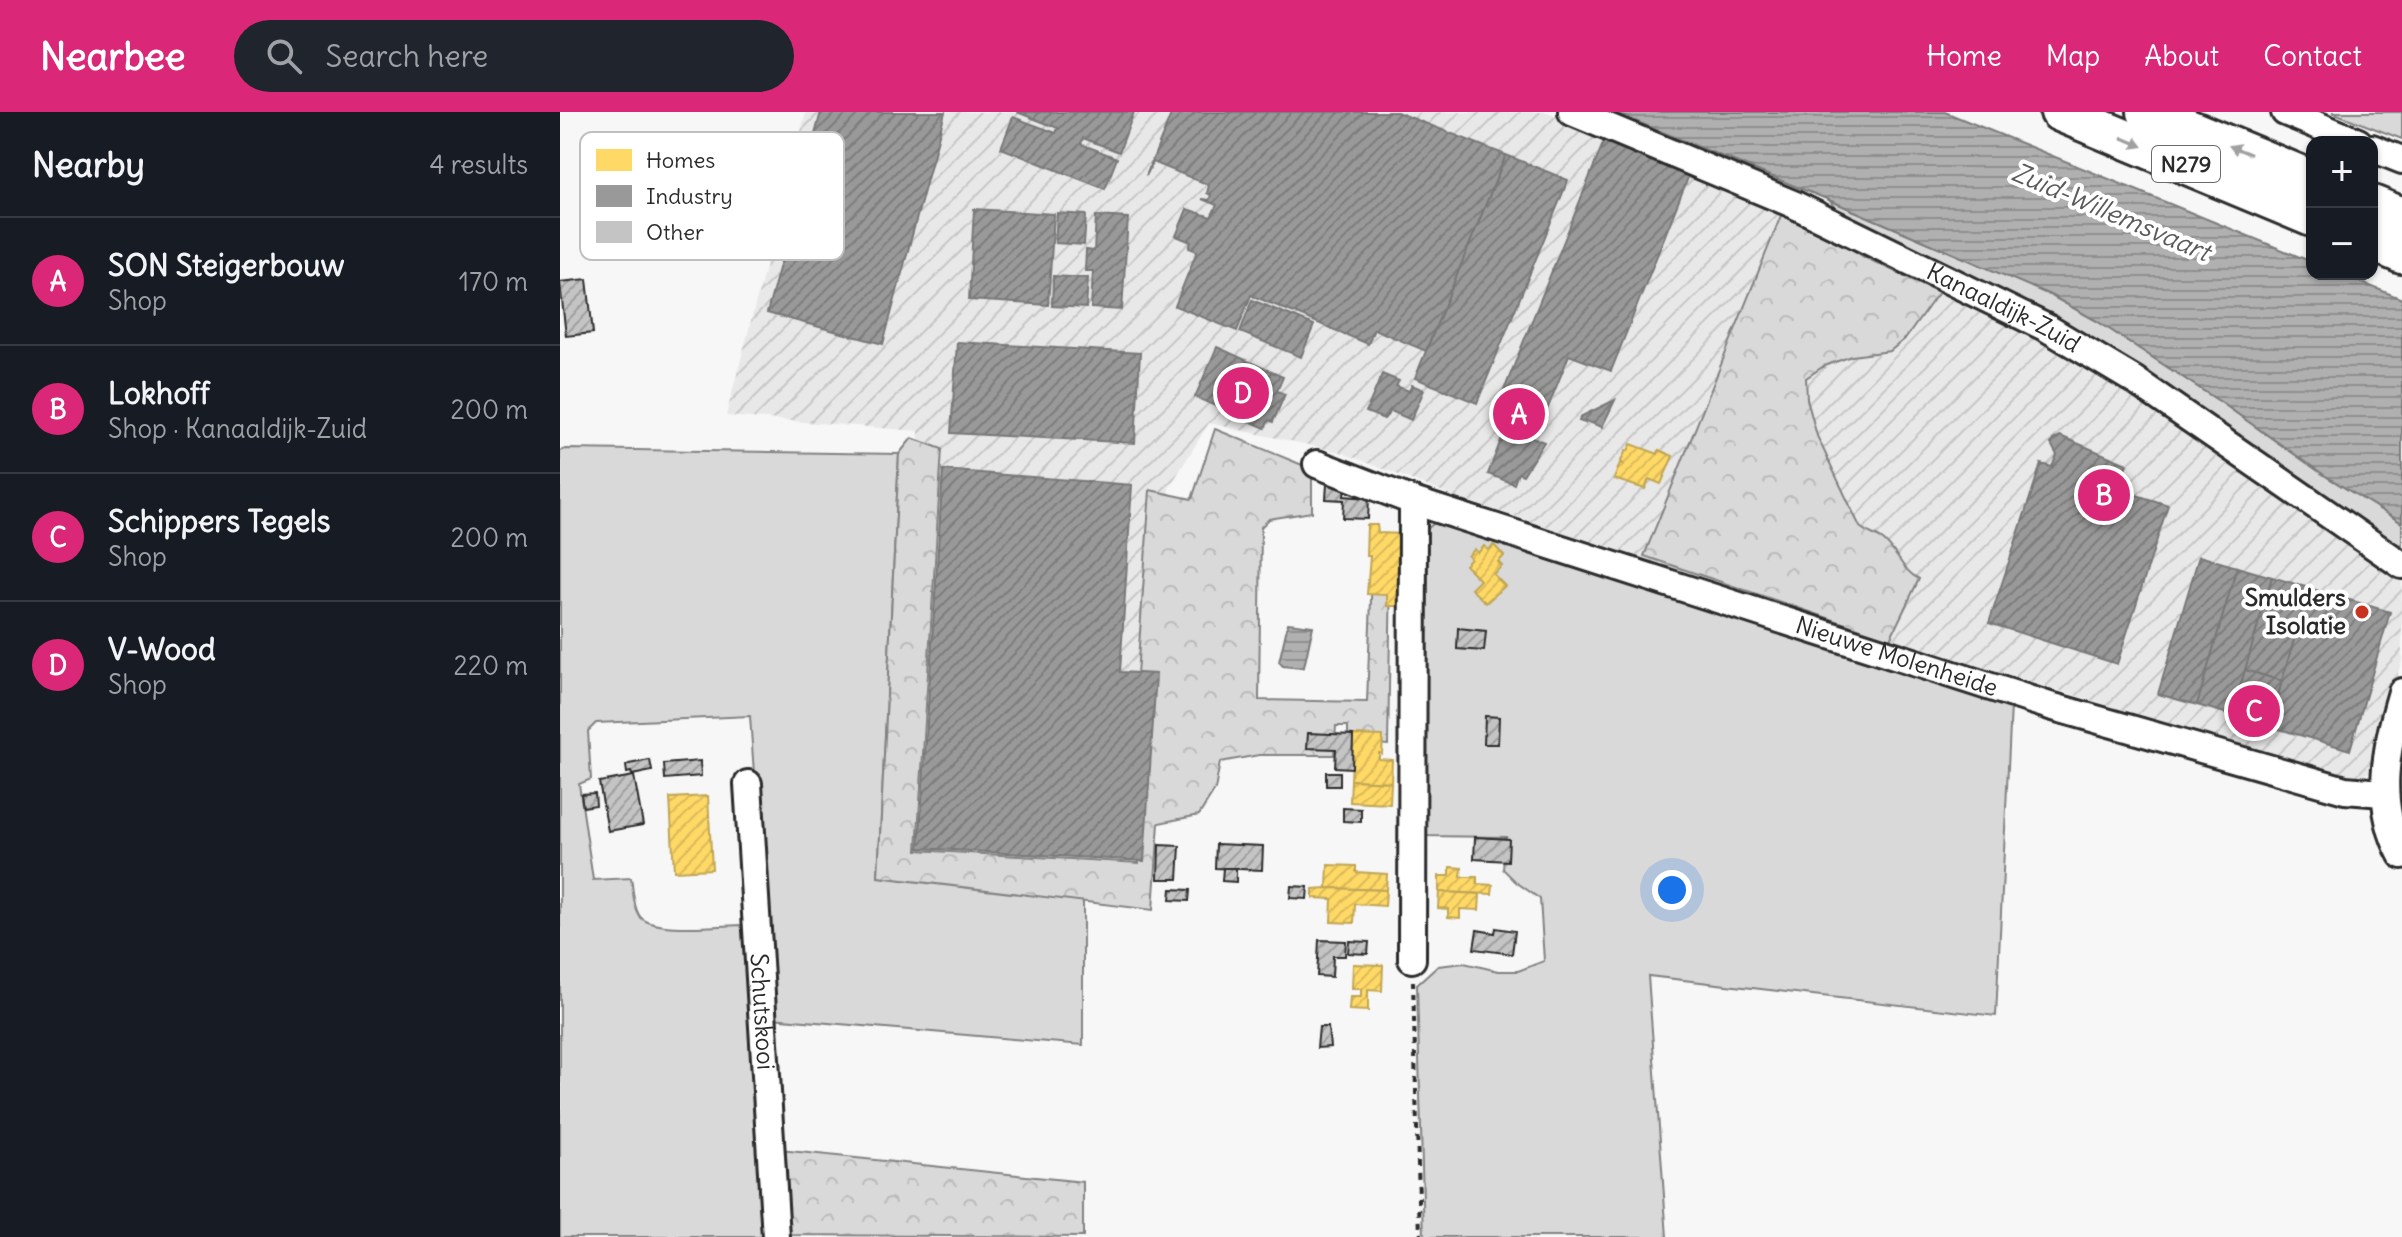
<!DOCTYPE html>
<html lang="en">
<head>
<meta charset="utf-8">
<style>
	:root { --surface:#171b24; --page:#20242c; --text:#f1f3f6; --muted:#9ea1a6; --line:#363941; --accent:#db2777 }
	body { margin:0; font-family:Delius,sans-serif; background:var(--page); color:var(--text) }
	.controls { position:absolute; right:24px; top:24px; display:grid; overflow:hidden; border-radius:16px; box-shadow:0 2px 6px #0004 }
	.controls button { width:72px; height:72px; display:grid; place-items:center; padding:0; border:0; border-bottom:2px solid var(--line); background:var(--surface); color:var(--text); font:40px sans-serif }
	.you { position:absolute; left:1112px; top:778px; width:28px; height:28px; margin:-20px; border:6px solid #fff; border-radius:50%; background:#1a73e8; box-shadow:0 0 0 12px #1a73e833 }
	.badge { display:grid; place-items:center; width:52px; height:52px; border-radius:50%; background:var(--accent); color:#fff; font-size:26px; font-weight:700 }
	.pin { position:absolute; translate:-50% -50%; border:4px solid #fff; box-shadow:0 2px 8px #0006 }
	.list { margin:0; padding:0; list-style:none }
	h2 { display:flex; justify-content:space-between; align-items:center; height:104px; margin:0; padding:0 32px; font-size:34px }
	h2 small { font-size:26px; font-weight:400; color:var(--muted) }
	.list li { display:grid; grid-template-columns:52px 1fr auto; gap:24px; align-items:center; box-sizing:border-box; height:128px; padding:0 32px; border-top:2px solid var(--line) }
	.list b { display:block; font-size:30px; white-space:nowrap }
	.list p { margin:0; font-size:26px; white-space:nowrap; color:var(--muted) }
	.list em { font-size:26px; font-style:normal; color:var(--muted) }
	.icon { flex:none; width:44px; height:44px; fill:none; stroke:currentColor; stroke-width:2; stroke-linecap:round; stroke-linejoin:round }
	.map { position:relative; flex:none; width:1842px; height:1125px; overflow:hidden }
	header { display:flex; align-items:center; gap:48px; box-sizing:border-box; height:112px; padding:0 40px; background:var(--accent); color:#fff }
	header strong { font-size:38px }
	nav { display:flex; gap:44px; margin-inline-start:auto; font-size:28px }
	.search { width:560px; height:72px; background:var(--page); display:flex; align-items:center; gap:20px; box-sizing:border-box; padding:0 28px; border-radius:44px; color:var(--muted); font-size:30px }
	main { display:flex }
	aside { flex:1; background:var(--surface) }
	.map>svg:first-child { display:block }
</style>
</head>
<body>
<header>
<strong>Nearbee</strong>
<div class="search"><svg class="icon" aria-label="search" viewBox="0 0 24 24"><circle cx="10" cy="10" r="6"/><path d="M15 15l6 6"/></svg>Search here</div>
<nav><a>Home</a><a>Map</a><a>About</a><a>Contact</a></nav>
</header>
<main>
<aside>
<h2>Nearby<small>4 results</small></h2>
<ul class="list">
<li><span class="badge">A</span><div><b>SON Steigerbouw</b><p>Shop</p></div><em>170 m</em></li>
<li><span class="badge">B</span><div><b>Lokhoff</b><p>Shop · Kanaaldijk-Zuid</p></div><em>200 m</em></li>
<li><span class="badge">C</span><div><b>Schippers Tegels</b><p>Shop</p></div><em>200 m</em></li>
<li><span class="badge">D</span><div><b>V-Wood</b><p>Shop</p></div><em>220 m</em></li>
</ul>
</aside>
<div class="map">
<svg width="1842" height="1125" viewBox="0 0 1842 1125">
	<defs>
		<pattern id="industrial-furrows" width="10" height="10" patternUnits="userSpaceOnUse" patternTransform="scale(2)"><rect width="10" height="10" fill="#e8e8e8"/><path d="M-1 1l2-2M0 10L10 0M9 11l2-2" fill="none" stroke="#c7c7c7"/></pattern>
		<pattern id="forest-crowns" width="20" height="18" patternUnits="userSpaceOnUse" patternTransform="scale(2)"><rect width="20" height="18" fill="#d9d9d9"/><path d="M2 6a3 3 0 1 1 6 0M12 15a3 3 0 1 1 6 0" fill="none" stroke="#bababa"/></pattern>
		<pattern id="water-rules" width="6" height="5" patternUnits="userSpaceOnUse" patternTransform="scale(2)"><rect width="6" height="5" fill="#b0b0b0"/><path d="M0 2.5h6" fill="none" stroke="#8f8f8f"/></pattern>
		<pattern id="homes-hatch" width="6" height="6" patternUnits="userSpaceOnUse" patternTransform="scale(2)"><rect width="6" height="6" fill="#ffd966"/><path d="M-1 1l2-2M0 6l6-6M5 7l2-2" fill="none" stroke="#dbba59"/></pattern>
		<pattern id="industry-hatch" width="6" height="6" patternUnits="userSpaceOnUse" patternTransform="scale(2)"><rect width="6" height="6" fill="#999"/><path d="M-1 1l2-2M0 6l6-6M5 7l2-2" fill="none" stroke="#7d7d7d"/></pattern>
		<pattern id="building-hatch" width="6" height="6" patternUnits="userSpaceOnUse" patternTransform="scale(2)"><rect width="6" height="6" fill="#c4c4c4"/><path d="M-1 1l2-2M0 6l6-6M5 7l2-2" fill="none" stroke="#9f9f9f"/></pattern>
	</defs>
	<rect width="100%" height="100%" fill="#f7f7f7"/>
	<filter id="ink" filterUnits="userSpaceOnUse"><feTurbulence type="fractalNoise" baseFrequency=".0125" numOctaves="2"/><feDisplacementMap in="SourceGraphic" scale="16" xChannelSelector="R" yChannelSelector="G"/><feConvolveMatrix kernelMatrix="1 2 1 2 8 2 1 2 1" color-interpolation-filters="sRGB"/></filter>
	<g filter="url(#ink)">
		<path fill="url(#industrial-furrows)" d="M246,0H987L1137,59L1534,255L1842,466V548L1810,657L1802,668L1443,562L895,385L780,340L649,311L609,376L580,775L342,746L359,319L166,304Z"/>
		<g fill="#d9d9d9" stroke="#828282" stroke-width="2">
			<path d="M1772,0H1842V27Z"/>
			<path d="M1269,88L1490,183L1537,209L1662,291L1764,363L1842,411V447L1441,182L1276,97Z"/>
			<path d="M6,337L339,342L318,764L523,789V933L211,906L190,604L36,611L28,619L31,667L19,672L33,768L71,766C73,776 73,794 79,803C89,822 162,813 183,813L204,1125H0V339Z"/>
			<path d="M880,406L1451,593L1436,904L1088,864L1107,1125H864L857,873L878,854L904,851L938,859H958L984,849L980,787L956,770L943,757L946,725L862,724L866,418Z"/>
		</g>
		<g fill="url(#forest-crowns)" stroke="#828282" stroke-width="2">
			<path d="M1222,101L1258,115L1304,145L1379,180L1346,226L1330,239L1292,244L1264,254L1246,266L1247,287L1257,324L1300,415C1307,421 1316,423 1323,428C1337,439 1342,459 1359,467L1330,527L1084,444Z"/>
			<path d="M655,317L752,357V400L709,407L701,415L699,588L807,590L812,462H831L828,633L788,630V614H776L774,643H699L660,650L655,678L639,703L599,711L593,798L318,765L339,342L352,326L382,337L357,738L579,751L573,620L590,378L632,387Z"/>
			<path d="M220,1038L523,1070V1125L226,1123Z"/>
		</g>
		<g fill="url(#water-rules)" stroke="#7b7b7b" stroke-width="2">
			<path d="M1053,0H1385L1752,150V162H1781L1842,187V411L1764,363L1662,291L1537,209L1490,183L1269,88Z"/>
			<path d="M728,511L753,514L744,555L741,556L723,554L719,550Z"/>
		</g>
		<g fill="url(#homes-hatch)" stroke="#bfa554" stroke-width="2">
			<path d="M1071,332L1098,342L1099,338L1113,344L1101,372L1089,367L1085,377L1054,367L1060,351L1063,352L1061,349L1066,338L1068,339Z"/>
			<path d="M807,413H817L818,421L843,422L842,494H827V483L807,482L810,444H806Z"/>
			<path d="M934,433L944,444L938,450L942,454L933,462L945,474L926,491L911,477L920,468L905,453L911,447L908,444L915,437L918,441L924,434L928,438Z"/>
			<path d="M793,623L823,624L822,642L819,641V647L832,648L831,670L791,668Z"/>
			<path d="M791,668L831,670L830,692L790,690Z"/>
			<path d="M148,684L152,757L114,759L110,686Z"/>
			<path d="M768,753L796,754V760L827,762L826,778L767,776Z"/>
			<path d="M890,755L902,756L901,765H917V772L933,773L932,782L879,780V764H890Z"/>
			<path d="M767,776L826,778L825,794L795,792L794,811L771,810L772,787L753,786V777Z"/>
			<path d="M879,780L920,782L919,798L900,797V806L888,805V797L878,796Z"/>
			<path d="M793,852L823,853L822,879L808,878V899L789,898L790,885H801V877H792Z"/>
		</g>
		<g fill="url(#industry-hatch)" stroke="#787878" stroke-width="2">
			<path d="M261,0H385L323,232L207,201Z"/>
			<path d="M457,0H574L559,40L523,26L521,32L557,46L545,77L441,36L453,5L496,21L498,16Z"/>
			<path d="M612,0H837L946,43L866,239L814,217L808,232L691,183L677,219L615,194L637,139L629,136L631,130L616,124L627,97L651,105L657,93L642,87L649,88L651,83L647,81L649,73L593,50L586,64Z"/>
			<path d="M1046,24L1131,58L1051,259L1009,243L979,318L935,301Z"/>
			<path d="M946,43L1008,68L917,291L855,266Z"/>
			<path d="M414,97L494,102L488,193L409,188Z"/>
			<path d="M497,101L526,103L524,133L495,131Z"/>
			<path d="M536,104L568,106L562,198L531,196L533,159H525L526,138L534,139Z"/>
			<path d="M493,164L528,166L526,196L492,194Z"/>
			<path d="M692,188L754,213L741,245L680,220Z"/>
			<path d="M397,230L580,241L575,331L391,321Z"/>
			<path d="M657,235L723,265L717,279L725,282L713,310L709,308L705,316L635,285Z"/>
			<path d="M822,262L839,269L836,274L849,279L852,273L864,278L851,308L831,299L824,307L806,300Z"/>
			<path d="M1055,288L1042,315L1026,309L1025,311L1019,309L1020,305Z"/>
			<path d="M946,315L984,330L963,363L958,361L954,372L928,362Z"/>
			<path d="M1500,324L1567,352L1559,370L1554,368L1551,375L1608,393L1557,552L1429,511L1481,352L1492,355L1497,343L1491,332L1493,328Z"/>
			<path d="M383,358L572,373L560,560L596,562L584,749L359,736Z"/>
			<path d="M1639,444L1677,455L1637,593L1598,582Z"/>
			<path d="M1677,455L1712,465L1672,603L1637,593Z"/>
			<path d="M1712,465L1749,476L1722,569L1685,558Z"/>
			<path d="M1749,476L1830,500L1790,638L1709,614Z"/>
			<path d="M1685,558L1722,569L1709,614L1672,603Z"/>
		</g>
		<g fill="url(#building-hatch)" stroke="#2b2b2b" stroke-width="2">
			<path d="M27,167L33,221L6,224L0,170Z"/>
			<path d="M786,371L784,384L809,386L808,407L783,406L784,388L766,387L767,372L785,374Z"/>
			<path d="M898,516L926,519L924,539L897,537Z"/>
			<path d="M925,604L939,605L938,632H924Z"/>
			<path d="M748,621L793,623L792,656L775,655L776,637L747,636Z"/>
			<path d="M90,648L92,659L72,663L71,660L67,661L66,654L69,652Z"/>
			<path d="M140,649L141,664L105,667L104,652Z"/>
			<rect x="766" y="660" width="14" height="14"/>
			<path d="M74,664L83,713L48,719L39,670Z"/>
			<path d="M35,681L36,693L23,695L21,682Z"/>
			<path d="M783,696L801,697V710L783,709Z"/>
			<path d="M915,725L949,727L948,749L914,747Z"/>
			<path d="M656,732L703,734L702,758L655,756Z"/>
			<path d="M599,733L620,734L618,767H598Z"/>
			<path d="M663,756H676V770L662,769Z"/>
			<path d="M731,774L748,775L747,787L730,786Z"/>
			<path d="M611,777L630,778L629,789L610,788Z"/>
			<path d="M936,816L955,819L952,842L914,837L917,818L935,821Z"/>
			<path d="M759,828L786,829L785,844H773L772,865L757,864Z"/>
			<path d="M789,829L809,830L808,842L788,841Z"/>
			<path d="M759,915H768L770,935L757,936Z"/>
		</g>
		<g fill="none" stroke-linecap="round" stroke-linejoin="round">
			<g stroke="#2b2b2b" stroke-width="32">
				<g id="minor">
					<path id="s1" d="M1012,0L1233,92L1487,216L1574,268L1842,453"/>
					<path d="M1725,0L1798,30"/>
					<path d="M1812,36L1842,48"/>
					<path d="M757,352L853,389"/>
					<path d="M1842,580C1826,634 1814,691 1842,743"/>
					<path id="s2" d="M188,672L216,1125"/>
					<path id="s3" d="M852,847L853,389L1490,594L1785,678L1823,681"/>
				</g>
			</g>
			<g stroke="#2b2b2b" stroke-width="44">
				<g id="highway">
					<path d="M1500,0L1752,105"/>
					<path d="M1587,0L1752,68"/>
					<path d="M1812,93L1842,105"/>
					<path d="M1812,129L1842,142"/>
				</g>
			</g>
			<path stroke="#2b2b2b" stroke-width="4" stroke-dasharray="6 6" stroke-linecap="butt" d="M853,869L860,1125"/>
			<use href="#minor" stroke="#fff" stroke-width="26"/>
			<use href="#highway" stroke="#fff" stroke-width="38"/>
		</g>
		<defs><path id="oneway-solid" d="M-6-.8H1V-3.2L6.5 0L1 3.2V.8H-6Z" transform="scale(2)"/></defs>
		<g fill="#a0a0a0">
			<use href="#oneway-solid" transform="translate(1572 30) rotate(23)"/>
			<use href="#oneway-solid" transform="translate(1680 38) rotate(-158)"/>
		</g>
	</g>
	<circle fill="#c8321e" stroke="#fff" stroke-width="3" cx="1802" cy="500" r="8"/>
	<g text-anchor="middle" stroke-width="8" stroke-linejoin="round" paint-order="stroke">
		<rect fill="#fff" stroke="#6b6b6b" stroke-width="2" x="1592" y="34" width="68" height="36" rx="6"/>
		<g font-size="22" font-weight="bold" fill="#2b2b2b">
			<text x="1626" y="60">N279</text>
		</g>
		<g font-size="24" fill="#2b2b2b" stroke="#fff">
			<text dy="8" stroke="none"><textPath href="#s1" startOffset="474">Kanaaldijk-Zuid</textPath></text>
			<text dy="8" stroke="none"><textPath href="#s3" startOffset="966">Nieuwe Molenheide</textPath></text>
			<text dy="8" stroke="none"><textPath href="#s2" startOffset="228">Schutskooi</textPath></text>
		</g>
		<g font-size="24" font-weight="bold" fill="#2b2b2b" stroke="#fff" text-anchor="end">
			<text x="1786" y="494">Smulders<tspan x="1786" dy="28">Isolatie</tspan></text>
		</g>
		<g font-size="26" font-style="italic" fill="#5a5a5a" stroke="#fff">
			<text transform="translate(1551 100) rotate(23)" y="9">Zuid-Willemsvaart</text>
		</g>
	</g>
	<rect x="20" y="20" width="264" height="128" rx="12" fill="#fff" stroke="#bfbfbf" stroke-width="2"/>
	<rect x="36" y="37" width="36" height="22" fill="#ffd966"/>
	<rect x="36" y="73" width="36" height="22" fill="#999"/>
	<rect x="36" y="109" width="36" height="22" fill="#c4c4c4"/>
	<g font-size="22" fill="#2b2b2b">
		<text x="86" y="56">Homes</text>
		<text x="86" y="92">Industry</text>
		<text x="86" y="128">Other</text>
	</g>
</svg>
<div class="controls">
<button>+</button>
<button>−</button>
</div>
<div class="you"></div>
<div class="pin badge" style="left:959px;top:302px">A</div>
<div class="pin badge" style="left:1544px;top:383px">B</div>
<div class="pin badge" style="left:1694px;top:599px">C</div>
<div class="pin badge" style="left:683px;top:281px">D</div>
</div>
</main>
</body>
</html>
